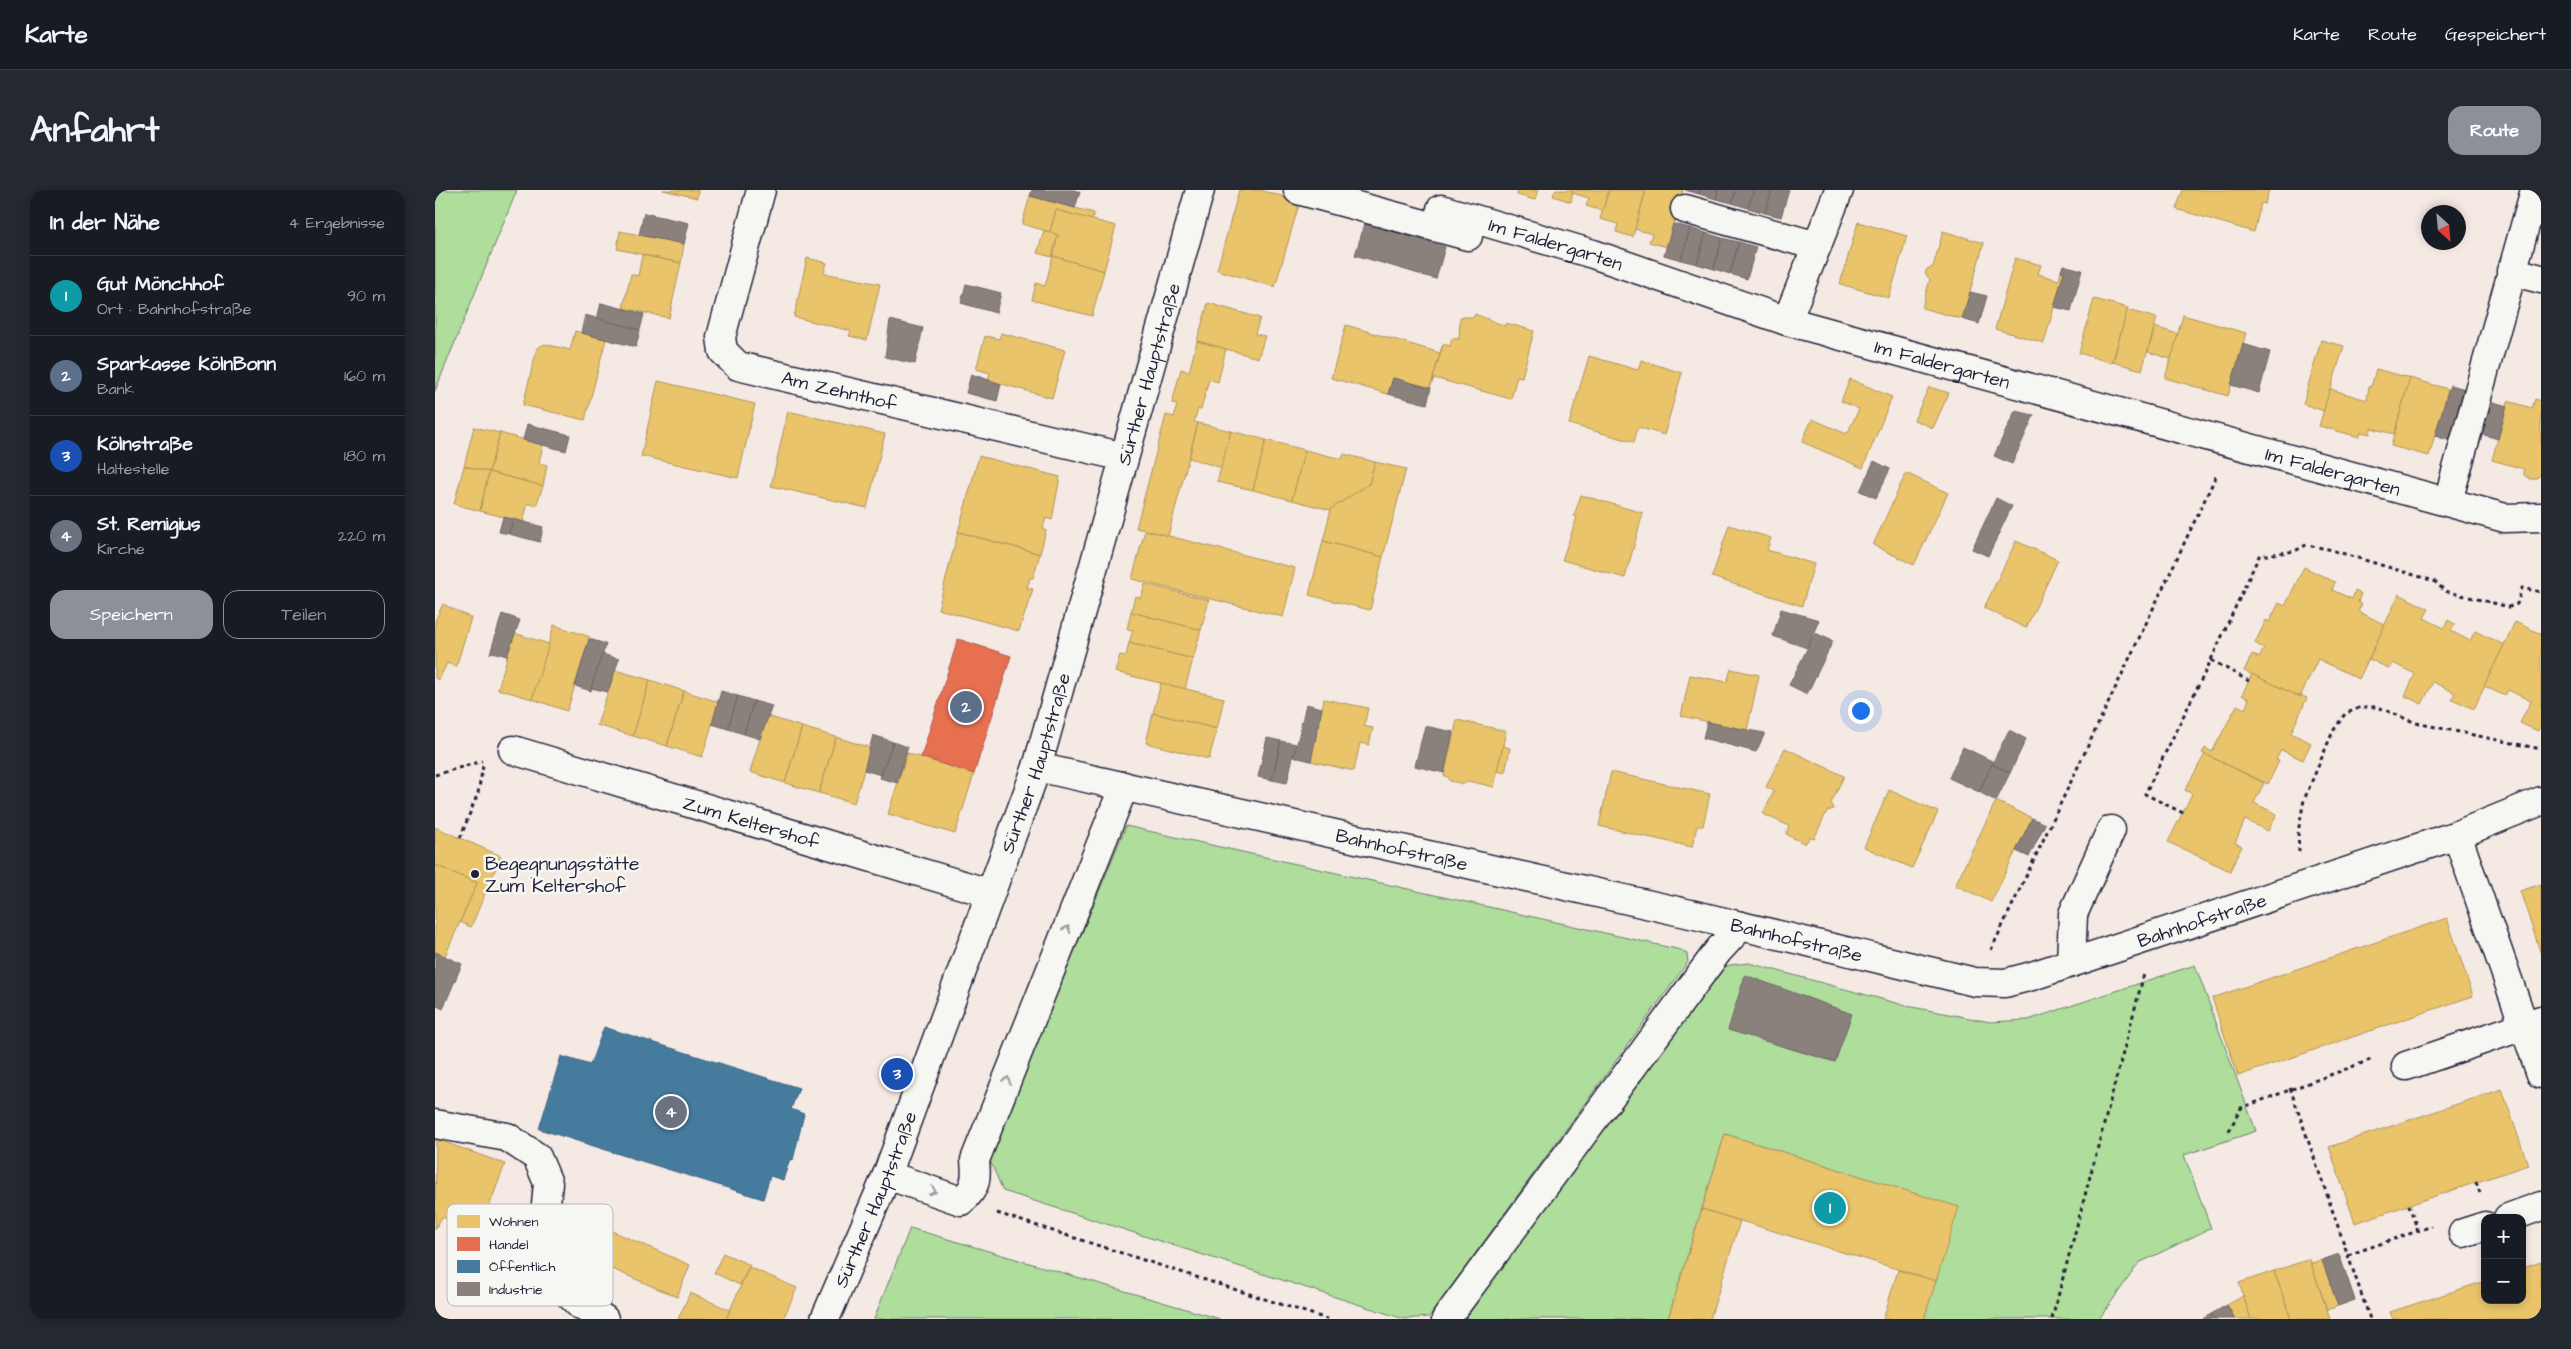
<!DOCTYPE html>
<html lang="de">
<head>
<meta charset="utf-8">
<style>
	:root { --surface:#171b24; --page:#242831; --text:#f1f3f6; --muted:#9ea1a6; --line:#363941; --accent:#8c9099 }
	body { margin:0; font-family:"Architects Daughter",sans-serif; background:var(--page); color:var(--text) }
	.controls { position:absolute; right:15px; bottom:15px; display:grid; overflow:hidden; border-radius:10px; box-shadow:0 2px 8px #0003 }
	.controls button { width:45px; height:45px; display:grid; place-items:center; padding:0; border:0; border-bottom:1px solid var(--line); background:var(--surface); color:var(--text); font:25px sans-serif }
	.compass { position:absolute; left:1986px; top:15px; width:45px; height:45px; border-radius:50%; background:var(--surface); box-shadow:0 2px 8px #0003; rotate:154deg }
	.you { position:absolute; left:1425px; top:520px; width:18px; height:18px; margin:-12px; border:4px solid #fff; border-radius:50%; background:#1a73e8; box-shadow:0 0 0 8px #1a73e833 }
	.badge { display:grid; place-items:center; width:32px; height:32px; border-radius:50%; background:var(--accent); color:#fff; font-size:16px; font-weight:700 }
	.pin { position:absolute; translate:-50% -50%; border:2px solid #fff; box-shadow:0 1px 5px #0006 }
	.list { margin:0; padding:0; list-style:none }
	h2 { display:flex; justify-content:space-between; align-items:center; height:65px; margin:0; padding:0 20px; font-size:21px }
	h2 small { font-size:16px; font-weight:400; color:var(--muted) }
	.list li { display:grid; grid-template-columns:32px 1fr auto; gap:15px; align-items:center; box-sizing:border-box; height:80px; padding:0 20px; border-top:1px solid var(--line) }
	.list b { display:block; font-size:19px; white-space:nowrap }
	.list p { margin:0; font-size:16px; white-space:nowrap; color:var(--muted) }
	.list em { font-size:16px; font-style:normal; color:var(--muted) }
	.actions { display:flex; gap:10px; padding:15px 20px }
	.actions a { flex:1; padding:11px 0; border:1px solid var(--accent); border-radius:15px; text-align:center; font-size:18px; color:var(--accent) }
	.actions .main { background:var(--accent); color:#fff }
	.map { position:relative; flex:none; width:2106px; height:1129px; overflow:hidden; border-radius:15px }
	header { display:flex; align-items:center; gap:30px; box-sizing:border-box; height:70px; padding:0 25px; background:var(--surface); border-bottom:1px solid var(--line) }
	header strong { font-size:24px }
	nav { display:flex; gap:28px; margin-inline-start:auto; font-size:18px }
	.intro { display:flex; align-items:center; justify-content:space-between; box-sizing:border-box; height:120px; padding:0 30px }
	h1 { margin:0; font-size:35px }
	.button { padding:12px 22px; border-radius:15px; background:var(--accent); color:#fff; font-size:18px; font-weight:700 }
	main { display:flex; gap:30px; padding:0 30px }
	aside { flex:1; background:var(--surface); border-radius:15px; box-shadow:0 2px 8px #0003 }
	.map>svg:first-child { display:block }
</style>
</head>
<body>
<header>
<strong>Karte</strong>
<nav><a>Karte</a><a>Route</a><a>Gespeichert</a></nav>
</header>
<div class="intro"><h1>Anfahrt</h1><a class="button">Route</a></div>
<main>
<aside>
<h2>In der Nähe<small>4 Ergebnisse</small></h2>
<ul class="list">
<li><span class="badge" style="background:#0f9aa8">1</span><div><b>Gut Mönchhof</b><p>Ort · Bahnhofstraße</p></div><em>90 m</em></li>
<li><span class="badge" style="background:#5c6f8a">2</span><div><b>Sparkasse KölnBonn</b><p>Bank</p></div><em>160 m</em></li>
<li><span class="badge" style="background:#1a4fb4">3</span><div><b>Kölnstraße</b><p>Haltestelle</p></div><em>180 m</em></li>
<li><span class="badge" style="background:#6b7280">4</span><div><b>St. Remigius</b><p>Kirche</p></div><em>220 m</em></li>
</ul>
<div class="actions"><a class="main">Speichern</a><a>Teilen</a></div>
</aside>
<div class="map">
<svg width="2106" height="1129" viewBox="0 0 2106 1129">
	<rect width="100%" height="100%" fill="#f5e9e4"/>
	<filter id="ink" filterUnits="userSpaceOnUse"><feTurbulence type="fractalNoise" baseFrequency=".02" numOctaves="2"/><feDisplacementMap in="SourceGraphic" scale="10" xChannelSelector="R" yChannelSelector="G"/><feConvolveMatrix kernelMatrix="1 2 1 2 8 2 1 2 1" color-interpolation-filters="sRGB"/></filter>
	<g filter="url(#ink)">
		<g fill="#afdd9b" stroke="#68806b">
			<path d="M0,0H82L0,201Z"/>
			<path d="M691,636L1246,760L1252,764L1253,772L994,1127L969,1129L568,1001L554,968Z"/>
			<path d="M1314,773L1472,816L1555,832L1593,830L1760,775L1821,941L1749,965L1776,1038L1704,1073L1664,1129H1489L1523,1017L1290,944L1233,1129H1030L1283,780L1295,775Z"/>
			<path d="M475,1038L785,1129H439Z"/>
		</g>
		<g fill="#e9c46a" stroke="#ad935c">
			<path d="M228,0H263L262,8Z"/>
			<path d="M804,0H824L865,11L840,97L782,80Z"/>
			<path d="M1083,0H1103L1100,10L1082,5Z"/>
			<path d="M1120,0H1138L1136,12L1118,6Z"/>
			<path d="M1138,0H1174L1168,21L1151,16L1154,8L1137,3Z"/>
			<path d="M1174,0H1211L1198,47L1181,42L1183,34L1165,29Z"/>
			<path d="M1211,0H1248L1232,57L1214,52L1217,44L1200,39Z"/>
			<path d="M1748,0H1834L1830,14L1826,13L1819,42L1741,19Z"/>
			<path d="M595,6L659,23L657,30L621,20L615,42L587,34Z"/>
			<path d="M621,20L681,36L669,81L618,66L623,45L615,42Z"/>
			<path d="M1423,32L1472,46L1454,108L1405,94Z"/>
			<path d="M185,41L249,54L246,73L182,59Z"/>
			<path d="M609,41L623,45L617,67L602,63Z"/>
			<path d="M1508,41L1549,53L1527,129L1487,118L1495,89L1490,84L1492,79L1498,77Z"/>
			<path d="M207,65L246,73L234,128L188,118L196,84L203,86Z"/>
			<path d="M618,66L669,81L657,126L597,110L601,93L610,96Z"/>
			<path d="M372,68L392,73L389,83L445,94L432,150L414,146L416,141L359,127Z"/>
			<path d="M1580,68L1606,75L1603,84L1624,90L1626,81L1629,82L1609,153L1560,139Z"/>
			<path d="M1659,109L1693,118L1677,173L1644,163Z"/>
			<path d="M773,113L825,128L820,144L830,146L823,168L762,151Z"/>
			<path d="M1692,120L1722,128L1707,180L1678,172Z"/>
			<path d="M1040,124L1070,136L1071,133L1099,141L1087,187L1082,186L1076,209L999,188L995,198L1008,154L1015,156L1017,148L1024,149L1025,127H1039Z"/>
			<path d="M1748,125L1811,143L1793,206L1730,188Z"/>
			<path d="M911,135L1005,163L1007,157L995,198L958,188L953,204L896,188Z"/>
			<path d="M1720,137L1743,144L1736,169L1713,162Z"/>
			<path d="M140,141L171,149L150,230L88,215L102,158L110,154L135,160Z"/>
			<path d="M566,143L630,160L617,208L553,190L555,183L541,179L550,146L564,149Z"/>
			<path d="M1886,150L1909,156L1889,221L1868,214Z"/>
			<path d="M762,151L791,159L783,192L774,189L766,220L763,219L759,232L763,233L733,346L701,338L731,225L739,227L742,214L737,213L746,179L754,182Z"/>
			<path d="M1154,166L1203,180L1206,170L1247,183L1229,245L1203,237L1199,252L1134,234Z"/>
			<path d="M1941,179L1975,188L1959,244L1936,238L1935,244L1926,242L1924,247L1884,236L1895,199L1932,210L1934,196L1936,197Z"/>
			<path d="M1975,188L2013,199L1994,266L1956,256Z"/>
			<path d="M1415,189L1457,207L1428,278L1367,252L1377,229L1412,244L1424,219L1406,211Z"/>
			<path d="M223,191L320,214L303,288L206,266Z"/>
			<path d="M1494,197L1514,203L1498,238L1479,230Z"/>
			<path d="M2100,209L2106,211V284L2101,289H2096L2089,285V279L2057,270L2073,211L2097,218Z"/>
			<path d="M353,221L450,244L432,318L336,296Z"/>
			<path d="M763,233L796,241L787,278L754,268Z"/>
			<path d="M39,237L65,243L54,282L29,276Z"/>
			<path d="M796,241L831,250L818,300L782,292Z"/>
			<path d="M65,243L108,255L104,273L112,275L108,296L54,282Z"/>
			<path d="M831,250L870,260L857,310L818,300Z"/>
			<path d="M870,260L907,269L909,264L940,272L934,294L895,320L857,310Z"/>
			<path d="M544,266L625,287L617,330L611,328L608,338L611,340L605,364L523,342Z"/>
			<path d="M940,272L971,279L948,367L888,351L896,319L934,294Z"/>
			<path d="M29,276L54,282L45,321L19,314Z"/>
			<path d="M54,282L108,296L101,316L93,313L88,332L45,321Z"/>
			<path d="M1471,283L1513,303L1479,375L1438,355Z"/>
			<path d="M1146,305L1208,323L1190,388L1127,370L1142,327L1139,326Z"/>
			<path d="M1294,335L1336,348L1332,360L1379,374L1367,416L1277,387Z"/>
			<path d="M710,340L860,378L848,427L697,389Z"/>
			<path d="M523,342L605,364L598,388H595L592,398L598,399L584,441L503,419Z"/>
			<path d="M888,351L948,367L935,420L874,405Z"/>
			<path d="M1581,351L1623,370L1591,438L1549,418Z"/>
			<path d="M1869,377L1900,392L1897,400L1917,409L1920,401L1926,404L1923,412L1927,414L1923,421L1950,435L1924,489L1883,469L1865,507L1809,481L1817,464L1824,468L1829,459L1820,453L1831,430L1834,432L1844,413L1850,416Z"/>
			<path d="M710,394L774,410L766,440L696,422L700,406L706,408Z"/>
			<path d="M1964,404L1994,419L1989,428L2009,438L2013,430L2020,434L2016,441L2035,451L2040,441L2069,455L2039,519L2017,509L2020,503L1998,492L1987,514L1970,506L1980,484L1958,473L1955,479L1934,469Z"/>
			<path d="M8,414L36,428L21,477L12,473L4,490L0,488V431Z"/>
			<path d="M696,422L766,440L758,469L694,453L698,440L692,439Z"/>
			<path d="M2080,432L2106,444V535L2103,541L2085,533L2096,511L2073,500L2070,506L2049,496Z"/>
			<path d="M119,435L155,447L132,521L97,509Z"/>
			<path d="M79,443L114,454L97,509L63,499Z"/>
			<path d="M694,453L758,469L750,499L680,482L685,465L691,466Z"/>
			<path d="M1296,479L1324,485L1312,540L1246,526L1255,485L1292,492Z"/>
			<path d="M180,480L215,490L198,546L162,535Z"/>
			<path d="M1817,484L1865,507V505L1872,508L1856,543L1876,553L1868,570L1846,560L1841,570L1844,571L1833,594L1767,563L1770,558L1777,562L1802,515L1810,519L1814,509L1807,505Z"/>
			<path d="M215,490L249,501L232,556L198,546Z"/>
			<path d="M726,493L789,508L782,539L718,523Z"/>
			<path d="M249,501L284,512L267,567L232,556Z"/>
			<path d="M889,509L933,518L929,536L938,538L934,555L925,553L919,581L875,571Z"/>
			<path d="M718,523L782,539L774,569L711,553Z"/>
			<path d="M332,526L367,537L350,593L315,582Z"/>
			<path d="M1022,530L1071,541L1059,597L1033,591L1029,594L1015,591L1012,586H1009Z"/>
			<path d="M367,537L401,547L384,603L350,593Z"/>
			<path d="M401,547L436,558L419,613L384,603Z"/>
			<path d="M1068,556L1075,558L1070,583L1062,581Z"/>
			<path d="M1350,558L1409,586L1396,613L1399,619L1392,621L1379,649L1375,647L1370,654L1351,644L1354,636L1328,624L1339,601L1331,597Z"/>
			<path d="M472,563L539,584L520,644L453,624Z"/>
			<path d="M1770,564L1829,593L1819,613L1842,624L1833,641L1810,630L1800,653L1807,656L1795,681L1733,652L1757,604L1750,600Z"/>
			<path d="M1176,582L1275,604L1268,636H1262L1257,657L1164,636Z"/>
			<path d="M1454,600L1503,622L1477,678L1429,657Z"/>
			<path d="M1561,611L1597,628L1556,712L1520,695Z"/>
			<path d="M0,637L66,666L36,737L25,732L42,693L0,675Z"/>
			<path d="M0,675L42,693L10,766L0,762Z"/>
			<path d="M2106,694V764L2085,701Z"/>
			<path d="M2012,728L2038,806L1803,886L1777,808Z"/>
			<path d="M2067,899L2093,975L1920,1033L1894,957Z"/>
			<path d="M1290,944L1524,1017L1501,1091L1267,1019Z"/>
			<path d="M1,949L70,974L45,1041L7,1027L0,1039Z"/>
			<path d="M1267,1019L1305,1031L1275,1129H1233Z"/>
			<path d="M161,1034L255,1075L242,1107L147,1066Z"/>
			<path d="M288,1063L315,1075L305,1095L279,1083Z"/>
			<path d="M1875,1069L1876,1073L1895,1129H1856L1839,1081Z"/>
			<path d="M1887,1070L1903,1116L1892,1120L1876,1073Z"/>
			<path d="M2106,1072V1129H1958L1955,1122L2050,1091V1110H2087V1078Z"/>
			<path d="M314,1077L362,1098L348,1129H291Z"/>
			<path d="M1463,1080L1501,1091L1489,1129H1448Z"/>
			<path d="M1839,1081L1856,1129H1816L1804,1093Z"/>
			<path d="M255,1103L295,1120L291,1129H243Z"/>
			<path d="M1808,1106L1816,1129H1800L1792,1115Z"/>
		</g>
		<path fill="#e76f51" stroke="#ac584a" d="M523,449L576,466L539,584L486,567Z"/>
		<path fill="#457b9d" stroke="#3a6080" d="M169,837L364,898L356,919L369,924L358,970L355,969L348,990L335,986L328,1009L104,939L126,866L155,875Z"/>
		<g fill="#8a817c" stroke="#6b6468">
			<path d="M597,0H639L645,2L640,18L595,6Z"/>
			<path d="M1250,0H1266L1264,4Z"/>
			<path d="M1266,0H1283L1281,9L1264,4Z"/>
			<path d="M1283,0H1301L1297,13L1281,9Z"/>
			<path d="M1301,0H1319L1313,18L1297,13Z"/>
			<path d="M1319,0H1337L1330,23L1313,18Z"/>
			<path d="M1337,0H1354L1346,27L1330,23Z"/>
			<path d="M209,23L254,33L249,54L204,45Z"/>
			<path d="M930,33L1010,57L1001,89L920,65Z"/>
			<path d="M1238,34L1255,38L1246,70L1229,65Z"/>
			<path d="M1255,38L1271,43L1262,74L1246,70Z"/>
			<path d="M1271,43L1287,48L1279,79L1262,74Z"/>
			<path d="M1287,48L1304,52L1295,84L1279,79Z"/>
			<path d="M1304,52L1321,57L1312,89L1295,84Z"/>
			<path d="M1628,75L1647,80L1636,121L1619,117L1629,82L1626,81Z"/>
			<path d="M531,94L566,103L561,123L526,113Z"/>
			<path d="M1535,102L1552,106L1544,134L1527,129Z"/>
			<path d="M166,113L209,124L205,140L162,129Z"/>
			<path d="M150,125L205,140L201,157L146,143Z"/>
			<path d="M455,130L488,138L480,174L450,167Z"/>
			<path d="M1808,154L1835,162L1824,203L1796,195Z"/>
			<path d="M536,184L566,194L562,211L531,203Z"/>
			<path d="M958,188L996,198L992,214L953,204Z"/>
			<path d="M2015,195L2031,199L2016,251L2000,246Z"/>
			<path d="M2055,211L2072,216L2063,249L2046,244Z"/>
			<path d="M1580,221L1599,225L1577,274L1559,266Z"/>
			<path d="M92,234L135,245L131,261L88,250Z"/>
			<path d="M1439,271L1455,279L1441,308L1425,301Z"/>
			<path d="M1561,308L1577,316L1553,366L1537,359Z"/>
			<path d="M68,327L78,329L74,344L64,342Z"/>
			<path d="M78,329L108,337L105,352L74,344Z"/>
			<path d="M1346,419L1384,430L1372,458L1338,446Z"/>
			<path d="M67,424L85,430L72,466L57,462L55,464Z"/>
			<path d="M1380,443L1398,451L1372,504L1354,495Z"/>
			<path d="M154,449L171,454L156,501L140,496Z"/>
			<path d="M167,464L184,469L173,502L156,498Z"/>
			<path d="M286,501L303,506L293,539L277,534Z"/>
			<path d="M303,506L319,511L309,544L293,539Z"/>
			<path d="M319,511L337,516L325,549L309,544Z"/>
			<path d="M871,514L887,518L876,571L859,567Z"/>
			<path d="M1272,532L1312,540L1330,543L1321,562L1268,548Z"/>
			<path d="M990,536L1018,542L1009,583L980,576Z"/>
			<path d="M1574,540L1591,549L1575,583L1557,574Z"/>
			<path d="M438,545L458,552L446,585L429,580Z"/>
			<path d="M832,548L846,551L837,590L823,587Z"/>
			<path d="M846,551L861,554L852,593L837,590Z"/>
			<path d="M458,552L473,557L462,593L445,588Z"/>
			<path d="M1528,557L1559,572L1544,602L1514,588Z"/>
			<path d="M1557,574L1575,583L1561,611L1544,602Z"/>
			<path d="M1597,628L1610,634L1594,667L1581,661Z"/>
			<path d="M0,762L27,774L8,819L0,815Z"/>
			<path d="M1310,785L1417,824L1400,872L1293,840Z"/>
			<path d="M1904,1064L1920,1110L1903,1116L1887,1070Z"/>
			<path d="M1792,1115L1800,1129H1779L1776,1124Z"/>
			<path d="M1776,1124L1779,1129H1768Z"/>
		</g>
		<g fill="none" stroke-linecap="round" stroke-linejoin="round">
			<g stroke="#22223b" stroke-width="31">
				<g id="minor">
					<path id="s1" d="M326,0L286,147L288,161L303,176L689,267"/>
					<path d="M863,0L1033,46"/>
					<path id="s2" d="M1006,19L1158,64L1352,131L2070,328L2106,327"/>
					<path d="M1250,19L1382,56"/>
					<path d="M2076,81L2106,89"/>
					<path d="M1352,131L1404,0"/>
					<path d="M2013,311L2100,0"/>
					<path id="s3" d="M78,560L554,703"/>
					<path id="s4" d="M602,577L1260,725L1540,792L1570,793L1597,786L2022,645L2106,611"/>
					<path d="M2022,645L2106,884"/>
					<path d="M1636,773L1638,724L1676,640"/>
					<path d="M1971,876L2106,830"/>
					<path d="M0,934L72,947L102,967L113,993L109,1036L111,1062L122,1092L145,1115L169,1129"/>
					<path d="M452,985L526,1011C541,999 542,989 540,970L689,596"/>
					<path d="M2073,1028L2106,1016"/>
					<path d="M2028,1043L2050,1036"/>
					<path id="s5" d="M390,1129L452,985L602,577L765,0"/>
					<path d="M1011,1129L1283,761L1306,736"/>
				</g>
			</g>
			<g stroke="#22223b" stroke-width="3" stroke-dasharray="4 4" stroke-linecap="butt">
				<path d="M1776,470L1814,491"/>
				<path d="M0,585L47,571"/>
				<path d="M1748,623L1710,604L1776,470L1824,366L1860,361L1871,355L1893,359L1999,391L2010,401L2074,417L2082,414L2087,398L2106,402"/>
				<path d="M25,648L43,603L48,576"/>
				<path d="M1864,662L1863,642L1869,610L1898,541L1910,524L1926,517H1943L1981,533L2106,559"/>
				<path d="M1556,760L1782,284"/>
				<path d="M1855,898L1935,1129"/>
				<path d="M1794,941L1806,918L1938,869"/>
				<path d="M2041,992L2045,1003"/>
				<path d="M1974,1015L1983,1041"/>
				<path d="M562,1023L892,1129"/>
				<path d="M1913,1065L1997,1036"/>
				<path d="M1617,1129L1709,784"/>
			</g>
			<use href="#minor" stroke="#f6f6f2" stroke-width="28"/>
		</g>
		<defs><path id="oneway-chevron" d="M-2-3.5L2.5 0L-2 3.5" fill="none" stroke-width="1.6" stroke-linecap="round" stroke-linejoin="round" transform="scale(1.25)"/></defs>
		<g stroke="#9797a0">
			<use href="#oneway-chevron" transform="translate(632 739) rotate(-68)"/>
			<use href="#oneway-chevron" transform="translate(572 890) rotate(-68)"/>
			<use href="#oneway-chevron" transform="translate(498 1001) rotate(19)"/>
		</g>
	</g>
	<circle fill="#22223b" stroke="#f6f6f2" stroke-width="2" cx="40" cy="684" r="5"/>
	<g text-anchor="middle" stroke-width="5" stroke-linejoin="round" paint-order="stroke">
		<g font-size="19" fill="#22223b" stroke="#f6f6f2">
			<text dy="7" stroke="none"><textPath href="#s2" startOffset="120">Im Faldergarten</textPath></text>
			<text dy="7" stroke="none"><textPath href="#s2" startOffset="525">Im Faldergarten</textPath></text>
			<text dy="7" stroke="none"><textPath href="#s5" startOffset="1000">Sürther Hauptstraße</textPath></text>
			<text dy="7" stroke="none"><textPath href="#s1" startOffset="292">Am Zehnthof</textPath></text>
			<text dy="7" stroke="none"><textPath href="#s2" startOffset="930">Im Faldergarten</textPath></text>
			<text dy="7" stroke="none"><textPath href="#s5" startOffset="595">Sürther Hauptstraße</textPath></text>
			<text dy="7" stroke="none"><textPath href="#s3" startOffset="249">Zum Keltershof</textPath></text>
			<text dy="7" stroke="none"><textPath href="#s4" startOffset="374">Bahnhofstraße</textPath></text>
			<text dy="7" stroke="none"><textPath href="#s4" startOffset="1199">Bahnhofstraße</textPath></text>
			<text dy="7" stroke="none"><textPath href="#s4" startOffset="779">Bahnhofstraße</textPath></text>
			<text dy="7" stroke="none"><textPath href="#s5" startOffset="130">Sürther Hauptstraße</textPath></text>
		</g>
		<g font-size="19" fill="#22223b" stroke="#f6f6f2" text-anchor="start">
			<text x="50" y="680">Begegnungsstätte<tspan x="50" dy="22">Zum Keltershof</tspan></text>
		</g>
	</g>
	<rect x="12" y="1014" width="166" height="102" rx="8" fill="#f6f6f2" stroke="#b6b6bb" stroke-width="1"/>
	<rect x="22" y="1025" width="23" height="13" fill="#e9c46a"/>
	<rect x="22" y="1047" width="23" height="14" fill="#e76f51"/>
	<rect x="22" y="1070" width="23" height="13" fill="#457b9d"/>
	<rect x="22" y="1092" width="23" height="14" fill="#8a817c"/>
	<g font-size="14" fill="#22223b">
		<text x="54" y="1036">Wohnen</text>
		<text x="54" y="1059">Handel</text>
		<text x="54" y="1081">Öffentlich</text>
		<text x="54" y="1104">Industrie</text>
	</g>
</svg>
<div class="controls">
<button>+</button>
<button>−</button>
</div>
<svg class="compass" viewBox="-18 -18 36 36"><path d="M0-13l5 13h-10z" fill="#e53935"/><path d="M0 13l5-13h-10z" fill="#9ea1a6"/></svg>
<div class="you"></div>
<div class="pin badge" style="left:1395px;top:1018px;background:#0f9aa8">1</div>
<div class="pin badge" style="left:531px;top:517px;background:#5c6f8a">2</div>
<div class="pin badge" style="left:462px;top:884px;background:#1a4fb4">3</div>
<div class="pin badge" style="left:236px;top:922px;background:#6b7280">4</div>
</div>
</main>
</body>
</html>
